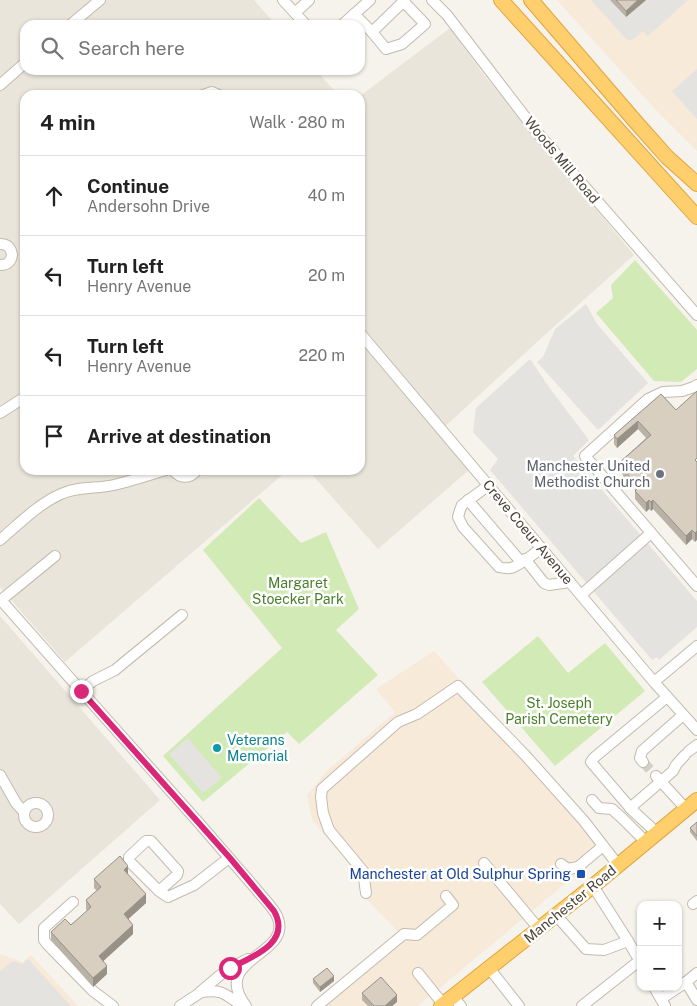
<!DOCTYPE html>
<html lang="en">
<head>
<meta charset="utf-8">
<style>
	:root { --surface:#fff; --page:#f2f2f2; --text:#222; --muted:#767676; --line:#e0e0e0 }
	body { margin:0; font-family:"Public Sans",sans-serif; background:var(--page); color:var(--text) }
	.controls { position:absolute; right:15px; bottom:15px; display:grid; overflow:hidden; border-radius:10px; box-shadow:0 1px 4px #0004 }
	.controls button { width:45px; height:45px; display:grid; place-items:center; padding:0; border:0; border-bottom:1px solid var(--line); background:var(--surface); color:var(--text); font:25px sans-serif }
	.stop { position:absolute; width:15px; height:15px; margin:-11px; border:4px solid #db2777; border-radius:50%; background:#fff }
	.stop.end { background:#db2777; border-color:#fff; box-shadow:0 1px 5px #0008 }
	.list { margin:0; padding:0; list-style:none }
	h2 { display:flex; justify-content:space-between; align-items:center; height:65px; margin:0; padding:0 20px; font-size:21px }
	h2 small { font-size:16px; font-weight:400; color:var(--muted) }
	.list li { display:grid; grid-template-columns:32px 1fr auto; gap:15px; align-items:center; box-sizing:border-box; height:80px; padding:0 20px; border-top:1px solid var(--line) }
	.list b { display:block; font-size:19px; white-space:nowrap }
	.list p { margin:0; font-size:16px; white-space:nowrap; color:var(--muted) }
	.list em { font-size:16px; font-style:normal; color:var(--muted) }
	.icon { flex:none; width:28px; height:28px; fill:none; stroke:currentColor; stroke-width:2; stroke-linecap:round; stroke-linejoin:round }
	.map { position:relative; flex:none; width:697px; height:1006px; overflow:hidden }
	.search { position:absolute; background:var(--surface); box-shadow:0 1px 4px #0004; left:20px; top:20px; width:345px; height:55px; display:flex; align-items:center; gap:12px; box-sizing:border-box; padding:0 18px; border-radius:15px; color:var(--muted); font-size:19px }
	.panel { position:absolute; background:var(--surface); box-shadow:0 1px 4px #0004; left:20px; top:90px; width:345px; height:385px; border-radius:15px }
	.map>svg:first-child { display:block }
</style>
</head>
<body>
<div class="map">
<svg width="697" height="1006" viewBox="0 0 697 1006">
	<rect width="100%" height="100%" fill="#f6f3ec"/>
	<g fill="#eae5da">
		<path d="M0,0H254L276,25H25V70H316L338,95H25V470H288L65,662L0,587Z"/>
		<path d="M450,28L484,75L634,255L548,332L440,431L470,469L378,549L308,470H360V96Z"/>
		<path d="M0,616L160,800L19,924L0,904Z"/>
	</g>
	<g fill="#f7ead8">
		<path d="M557,0H697V151L656,110Z"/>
		<path d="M434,651L609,847L418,1006H324L404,938L361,893L357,874L312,820L307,795L328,770L395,712L376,689Z"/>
		<path d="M0,954L23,962L31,955L78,1006H0Z"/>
	</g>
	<g fill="#d2eab5">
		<path d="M635,260L697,330V369L681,382L654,381L596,313L613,298L611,285Z"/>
		<path d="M259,498L301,543L326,532L359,609L336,630L378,675L299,744L287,732L203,802L163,756L282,648L203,550Z"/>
		<path d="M538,636L568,673L605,643L645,691L555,766L482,682Z"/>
	</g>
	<g fill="#e5e3e0">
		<path d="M591,0H688L648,36L643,31L634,39L630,40L626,39Z"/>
		<path d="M697,69V119L672,91Z"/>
		<path d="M586,304L597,324L648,383L598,430L537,362L543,357L555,329Z"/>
		<path d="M530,359L551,390L589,440L573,456L697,601V627L659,660L657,657L652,660L490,470L498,459L473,432L476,408Z"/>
		<path d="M188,738L222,778L203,793L169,754Z"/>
		<path d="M28,959L71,1006H0V971L13,961L22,964Z"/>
	</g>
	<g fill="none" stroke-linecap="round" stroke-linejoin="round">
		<path stroke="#d4d0c8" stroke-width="10" stroke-dasharray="10 5" stroke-linecap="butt" d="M643,762L656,776"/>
		<g stroke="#c2bbae" stroke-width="12">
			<g id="minor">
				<path d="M283,0L306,25"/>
				<path d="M432,0L447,15L536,131L697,315"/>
				<path d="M295,13L309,0"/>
				<path d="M354,14L372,32L405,0"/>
				<path d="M70,25L100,0"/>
				<path d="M342,25L370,0"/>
				<path d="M372,32L386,49L402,44L425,24L403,1"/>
				<path d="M0,85L25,63"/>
				<path d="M203,95L212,92L219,95"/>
				<path d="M0,244C8,244 11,248 12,255C11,262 7,265 0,265"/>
				<path d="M360,333L654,682L697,730"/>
				<path d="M697,385L694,387L682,391L663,392L648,399L585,456L697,586"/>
				<path d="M0,413L25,397"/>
				<path d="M173,470C180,479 190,479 197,470"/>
				<path d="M489,485L462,505L460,510L458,517L463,527L499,567C503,568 507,569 511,568C521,565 533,554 542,548"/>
				<path d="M468,500L521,562"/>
				<path d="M0,540C19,524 38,504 61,494C78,486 97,489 114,485C131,481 149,475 166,470"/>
				<path d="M525,559L544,583L549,585L570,582"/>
				<path d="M581,595L651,533"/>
				<path d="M0,599C66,674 132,748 199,823C218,845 237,867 256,889C263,898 272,906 277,916C295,956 209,957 246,1006"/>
				<path d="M0,601L55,556"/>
				<path d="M654,682L697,646"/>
				<path d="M81,691L93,681L115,670L182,615"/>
				<path d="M689,751L697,745"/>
				<path d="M643,762L640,758L642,751L683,715"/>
				<path d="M0,775L16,803L24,812"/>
				<path d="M656,776L686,809"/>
				<path d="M592,800L599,808L612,809L623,819L646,842"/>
				<circle cx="36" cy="815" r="12"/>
				<path d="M630,808L673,771L676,765L685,755"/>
				<path d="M657,833L632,810L591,762L593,759L596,756L667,697"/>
				<path d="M484,863L539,929"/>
				<path d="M561,864L568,869L578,867L603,846"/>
				<path d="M593,886L628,941L641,963"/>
				<path d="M159,891L177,875L178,871L151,841H146L129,857V861L159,891L168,897L194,885L229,858"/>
				<path d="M366,893L363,871L329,830L323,813L321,797L322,789L398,722L417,714L458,686L525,755L584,821L618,865"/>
				<path d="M73,902L44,928V940L47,944L93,991L113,1006"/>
				<path d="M693,904L697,901"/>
				<path d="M556,915L586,949L604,950L628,941"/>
				<path d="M489,968L519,1006"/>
				<path d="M418,973L443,1004"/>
				<path d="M686,982L697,1000"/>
				<path d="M654,987L665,1006"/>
				<path d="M200,992L219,976L230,968L248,959"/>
				<path d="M201,992C223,989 225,994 242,1006"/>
				<path d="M453,997L461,1006"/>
				<path d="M661,999L686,982L697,973"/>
				<path d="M180,1006L206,989"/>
				<path d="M317,1006L404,934L417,935L453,905L446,896"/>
				<path d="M582,1006L639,961"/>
			</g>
		</g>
		<g stroke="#e0a43c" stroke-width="16">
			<g id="highway">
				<path d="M501,0L697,217"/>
				<path d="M531,0L635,121L667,157L697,184"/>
				<path d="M441,1006L593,886L697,800"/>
			</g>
		</g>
		<use href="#minor" stroke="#fff" stroke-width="10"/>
		<use href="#highway" stroke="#ffcf6e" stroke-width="14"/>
	</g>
	<g fill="#bab2a6">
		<path d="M610,0H646L626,17Z"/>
		<path d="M697,391L695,542L692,539L686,545L653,509L651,511L649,509L646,512L635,499V488L633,486L631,487L623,478V475L620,471V462L646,438L638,429L617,448L614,444V435L661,394L676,410Z"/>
		<path d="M697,822V841L690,832V828Z"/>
		<path d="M128,875L146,903L128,919L133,934L103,961L107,974L93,987L51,940V932L71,925L87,911L86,909V900L97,891L94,888V879Z"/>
		<path d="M313,979L334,981L320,992L313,983Z"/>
		<path d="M362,993L397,1002L392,1006H368L362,1000Z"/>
	</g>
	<g fill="#979187">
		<path d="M638,0H646L626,17V11Z"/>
		<path d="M638,421V429L617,448V439Z"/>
		<path d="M633,477V486L631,487V478Z"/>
		<path d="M649,500V509L646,512V503Z"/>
		<path d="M653,500V509L651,511V502Z"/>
		<path d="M692,530V539L686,545V536Z"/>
		<path d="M697,531V540L695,542V533Z"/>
		<path d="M128,866V875L124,879V870Z"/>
		<path d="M146,894V903L124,923V914Z"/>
		<path d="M133,925V934L99,965V956Z"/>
		<path d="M107,966V974L93,987V978Z"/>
		<path d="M334,976V981L320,992V987Z"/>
		<path d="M397,995V1002L392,1006H385Z"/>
	</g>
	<g fill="#d8cfc1" stroke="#979187">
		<path d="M616,0H638L626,11Z"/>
		<path d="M697,391V458L695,460L697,462V531L695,533L692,530L686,536L653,500L651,502L649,500L646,503L635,491L638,488L635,485L638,482L633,477L631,478L623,469L625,468L620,462L651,435L638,421L617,439L614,435L661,394L676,410Z"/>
		<path d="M697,822V836L690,828Z"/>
		<path d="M120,856L128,866L124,870L146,894L124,914L133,925L99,956L107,966L93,978L51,932L65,919L71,925L91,907L86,900L101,887L94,879Z"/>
		<path d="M327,968L334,976L320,987L313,979Z"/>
		<path d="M381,977L397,995L385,1006H374L362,993Z"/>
	</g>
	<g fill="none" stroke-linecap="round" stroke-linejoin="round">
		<path stroke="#db2777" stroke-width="6" d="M81,691L230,858L274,911C292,943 252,957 230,968"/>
	</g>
	<circle fill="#6b7280" stroke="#fff" stroke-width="2" cx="660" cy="474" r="5"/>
	<circle fill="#0f9aa8" stroke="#fff" stroke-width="2" cx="217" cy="748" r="5"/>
	<rect fill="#1a4fb4" stroke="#fff" stroke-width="2" x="576" y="869" width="10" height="10" rx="2.5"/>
	<g text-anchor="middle" stroke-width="5" stroke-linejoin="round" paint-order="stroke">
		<g font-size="14" fill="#4b4439" stroke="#fff">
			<text transform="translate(562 160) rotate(50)" y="5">Woods Mill Road</text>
			<text transform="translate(528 532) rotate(50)" y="5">Creve Coeur Avenue</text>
			<text transform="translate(570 904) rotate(-39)" y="5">Manchester Road</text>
		</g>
		<g font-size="14" fill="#5b616d" stroke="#fff" text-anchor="end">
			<text x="650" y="471">Manchester United<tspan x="650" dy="16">Methodist Church</tspan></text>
		</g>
		<g font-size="14" fill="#4a7f2a" stroke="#fff">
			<text x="298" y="588">Margaret<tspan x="298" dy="16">Stoecker Park</tspan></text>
			<text x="559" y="708">St. Joseph<tspan x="559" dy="16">Parish Cemetery</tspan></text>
		</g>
		<g font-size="14" fill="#0d838f" stroke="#fff" text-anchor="start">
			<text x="227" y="745">Veterans<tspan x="227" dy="16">Memorial</tspan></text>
		</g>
		<g font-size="14" fill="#164399" stroke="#fff" text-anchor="end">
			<text x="571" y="879">Manchester at Old Sulphur Spring</text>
		</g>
	</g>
</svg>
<div class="controls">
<button>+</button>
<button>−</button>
</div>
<div class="stop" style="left:230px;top:968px"></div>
<div class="stop end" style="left:81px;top:691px"></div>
<div class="search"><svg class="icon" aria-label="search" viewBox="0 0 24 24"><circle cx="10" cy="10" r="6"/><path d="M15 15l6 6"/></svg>Search here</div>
<section class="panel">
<h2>4 min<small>Walk · 280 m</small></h2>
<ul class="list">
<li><svg class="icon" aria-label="ahead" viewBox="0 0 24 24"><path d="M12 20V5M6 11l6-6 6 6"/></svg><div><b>Continue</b><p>Andersohn Drive</p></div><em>40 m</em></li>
<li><svg class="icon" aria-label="left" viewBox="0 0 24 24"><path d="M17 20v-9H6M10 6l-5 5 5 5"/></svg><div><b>Turn left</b><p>Henry Avenue</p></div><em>20 m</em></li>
<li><svg class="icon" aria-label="left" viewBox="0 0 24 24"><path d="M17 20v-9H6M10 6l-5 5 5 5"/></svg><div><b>Turn left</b><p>Henry Avenue</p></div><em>220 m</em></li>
<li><svg class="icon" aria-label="arrive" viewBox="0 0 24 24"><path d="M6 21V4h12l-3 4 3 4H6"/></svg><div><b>Arrive at destination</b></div></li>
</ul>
</section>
</div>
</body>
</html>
